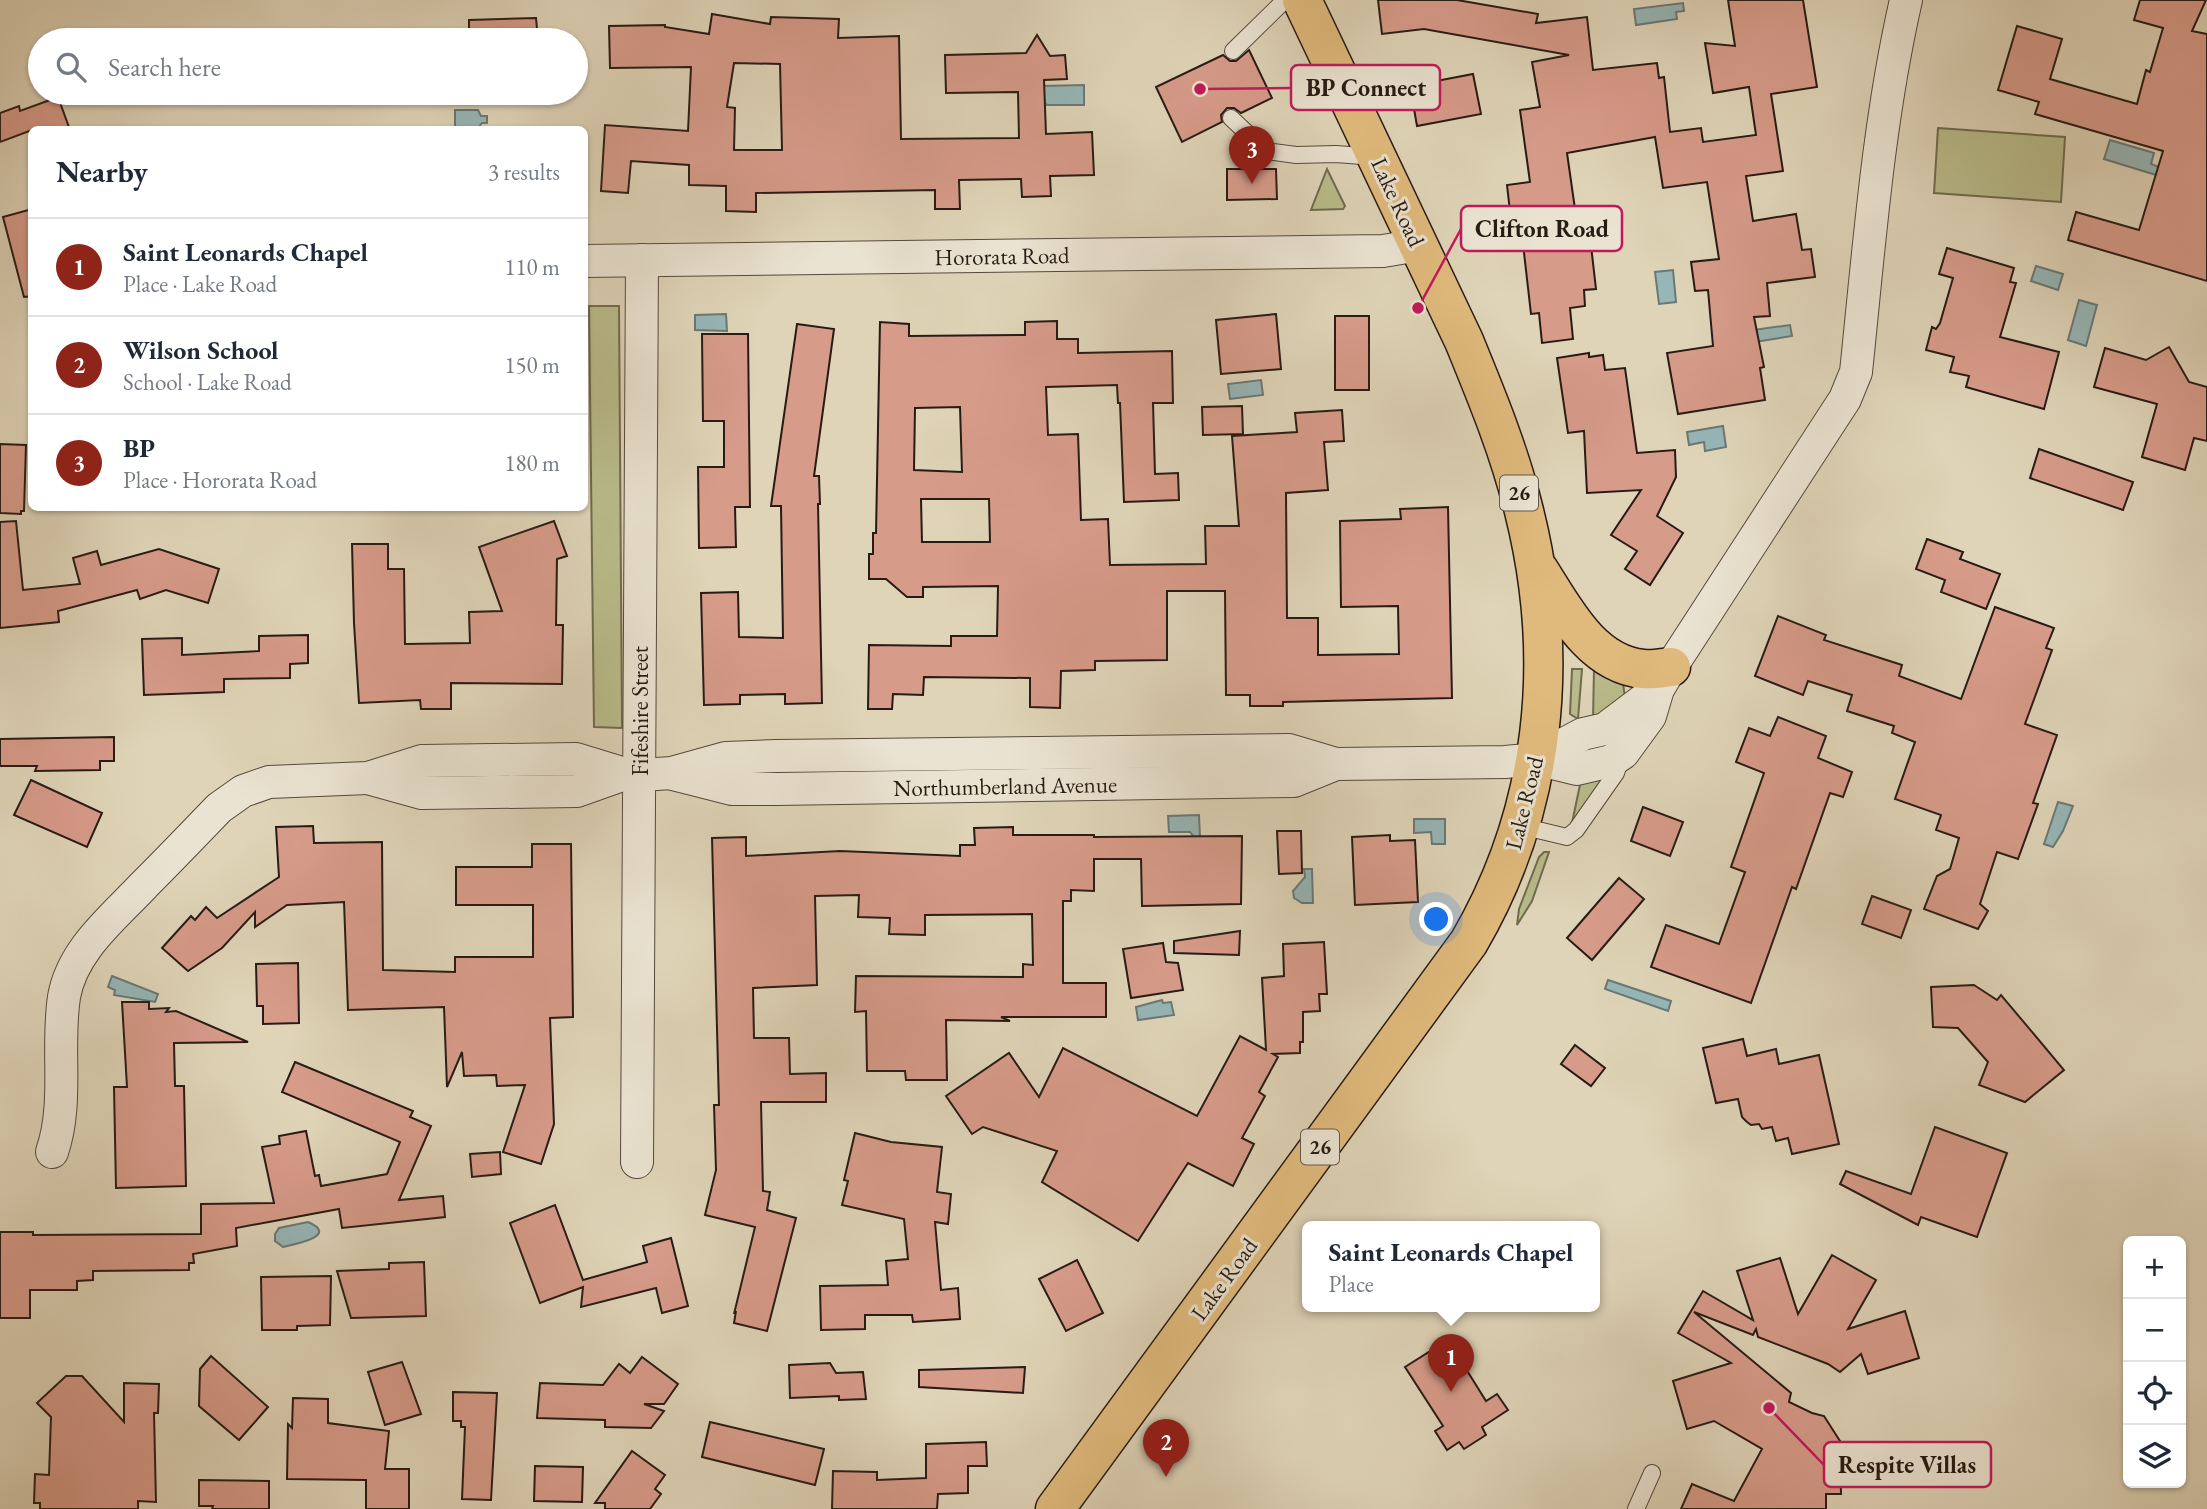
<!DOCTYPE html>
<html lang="en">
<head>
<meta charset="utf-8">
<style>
	:root { --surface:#fff; --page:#f6f6f7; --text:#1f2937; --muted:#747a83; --line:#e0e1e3; --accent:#8f2418 }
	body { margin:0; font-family:"EB Garamond",serif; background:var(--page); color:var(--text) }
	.controls { position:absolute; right:21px; bottom:21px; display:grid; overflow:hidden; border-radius:10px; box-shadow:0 2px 5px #0004 }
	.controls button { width:63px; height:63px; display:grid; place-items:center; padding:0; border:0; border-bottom:2px solid var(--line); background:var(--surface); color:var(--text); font:35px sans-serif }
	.you { position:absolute; left:1437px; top:920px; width:24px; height:24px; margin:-18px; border:5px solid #fff; border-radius:50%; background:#1a73e8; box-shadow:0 0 0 10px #1a73e833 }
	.badge { display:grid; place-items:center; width:46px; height:46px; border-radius:50%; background:var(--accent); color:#fff; font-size:23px; font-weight:700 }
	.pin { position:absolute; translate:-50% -58px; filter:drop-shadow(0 2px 4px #0008) }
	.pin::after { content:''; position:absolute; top:37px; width:24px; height:21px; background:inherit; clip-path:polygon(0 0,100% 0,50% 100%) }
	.popup { position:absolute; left:1302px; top:1221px; width:298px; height:91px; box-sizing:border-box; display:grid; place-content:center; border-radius:10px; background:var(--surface); filter:drop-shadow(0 2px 5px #0005); font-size:23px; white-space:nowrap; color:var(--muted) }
	.popup b { font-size:26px; color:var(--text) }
	.popup::after { content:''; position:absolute; left:50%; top:100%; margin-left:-14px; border:14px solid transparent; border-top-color:var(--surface) }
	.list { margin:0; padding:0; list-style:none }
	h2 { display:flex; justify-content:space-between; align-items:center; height:91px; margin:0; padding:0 28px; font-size:30px }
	h2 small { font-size:23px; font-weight:400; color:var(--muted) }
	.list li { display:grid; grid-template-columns:46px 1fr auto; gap:21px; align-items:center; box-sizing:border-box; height:98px; padding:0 28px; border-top:2px solid var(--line) }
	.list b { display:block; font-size:26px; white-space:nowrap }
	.list p { margin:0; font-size:23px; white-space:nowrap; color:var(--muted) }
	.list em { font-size:23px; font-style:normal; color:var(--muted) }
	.icon { flex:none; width:38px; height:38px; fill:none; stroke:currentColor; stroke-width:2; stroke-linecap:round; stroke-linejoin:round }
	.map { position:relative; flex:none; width:2207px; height:1509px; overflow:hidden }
	.search { position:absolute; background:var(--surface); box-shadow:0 2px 5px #0004; left:28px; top:28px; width:560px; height:77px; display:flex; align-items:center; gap:18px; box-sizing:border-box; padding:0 24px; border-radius:38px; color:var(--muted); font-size:26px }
	.panel { position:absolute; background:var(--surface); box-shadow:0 2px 5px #0004; left:28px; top:126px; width:560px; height:385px; border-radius:10px }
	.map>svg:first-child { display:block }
</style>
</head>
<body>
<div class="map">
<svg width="2207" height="1509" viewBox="0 0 2207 1509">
	<rect width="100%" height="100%" fill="#dfd4b8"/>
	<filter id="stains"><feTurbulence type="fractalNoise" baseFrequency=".00286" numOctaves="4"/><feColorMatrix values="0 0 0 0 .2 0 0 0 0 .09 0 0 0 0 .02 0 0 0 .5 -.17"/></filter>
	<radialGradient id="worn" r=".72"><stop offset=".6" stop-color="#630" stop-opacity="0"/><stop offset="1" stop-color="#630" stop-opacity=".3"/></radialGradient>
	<g fill="#b9bb8a" stroke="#706b4f" stroke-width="2">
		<path d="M1938,128L2065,137L2061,202L1934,193Z"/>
		<path d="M1327,169L1345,206L1343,209L1311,210Z"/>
		<path d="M589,306H619L622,728L594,727Z"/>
		<path d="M1572,669H1582L1578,719L1570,714Z"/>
		<path d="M1594,669L1623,684L1625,697L1593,721Z"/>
		<path d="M1606,777L1572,823L1581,780Z"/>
		<path d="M1544,852H1549L1532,901L1517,925L1519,909L1539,857Z"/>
	</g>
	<g fill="#96b6b7" stroke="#6a7876" stroke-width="2">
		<path d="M1683,3L1684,11L1676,12L1677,19L1636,25L1634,9Z"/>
		<path d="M1084,85V105H1047L1041,99V86Z"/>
		<path d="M455,110H478L481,116H487V123H482L478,128L455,129Z"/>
		<path d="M2110,140L2154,153L2151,164L2159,167L2156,175L2104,159Z"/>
		<path d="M2036,266L2063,274L2058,290L2031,281Z"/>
		<path d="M1673,270L1676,302L1659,304L1655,272Z"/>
		<path d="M2079,300L2097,305L2086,346L2068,340Z"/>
		<path d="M726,314L727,331L695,330V315Z"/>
		<path d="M1790,325L1792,336L1748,343L1746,331Z"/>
		<path d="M1261,380L1263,395L1230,399L1228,384Z"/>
		<path d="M1723,426L1726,447L1705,451L1704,442L1689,445L1687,432Z"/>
		<path d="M2058,802L2073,806L2063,831L2053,847L2044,844Z"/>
		<path d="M1199,815L1200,837H1194L1190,832H1169L1168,816Z"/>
		<path d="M1414,819H1445V844H1432L1431,832L1414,833Z"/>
		<path d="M1304,869H1312L1313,903H1302L1294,898L1293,891L1305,877Z"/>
		<path d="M112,976L158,994L155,1002L114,995L115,990L108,987Z"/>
		<path d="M1608,980L1671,1001L1668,1011L1605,989Z"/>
		<path d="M1162,1000L1163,1003L1171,1002L1174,1015L1138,1020L1136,1007Z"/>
		<path d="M308,1222C341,1236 292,1245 283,1247L275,1241V1234L279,1228Z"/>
	</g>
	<g fill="#d79b8a" stroke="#281b14" stroke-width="2" fill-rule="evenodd">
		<path d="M1378,0H1457L1538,14L1536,23L1587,17L1593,70L1657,63L1659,78L1664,77L1670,132L1701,128L1703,142L1756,135L1749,87L1713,93L1705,43L1735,46L1728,0H1803L1817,87L1771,94L1783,171L1746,176L1753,221L1796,214L1802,250L1811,249L1815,277L1767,283L1770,316L1754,317L1764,367L1760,368L1765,400L1678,414L1667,353L1713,346L1708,290L1695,291L1691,262L1719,259L1707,182L1663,188L1655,137L1567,153L1578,230L1589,228L1596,289L1584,290L1585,306L1570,308L1573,339L1542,343L1539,313L1531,314L1519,209L1510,211L1507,185L1530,182L1520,110L1540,107L1532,62L1569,55L1424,29L1382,34Z"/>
		<path d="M2140,0H2206L2192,31L2207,34V281L2068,240L2076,212L2139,230L2163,151L2035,114L2039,102L1998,90L2017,26L2062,39L2050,79L2137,104L2146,70L2150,72L2163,28L2134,20Z"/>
		<path d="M712,14L770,24L771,17L839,19L838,38L899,36L901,139L1019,138L1018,92L946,93L945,55L1026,53L1037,35L1050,56L1065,55L1067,79L1044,80L1046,134L1092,132L1094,175L1050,176L1051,196L1022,197L1021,179L959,180L960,209H935V190L756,193V212L726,211V186L689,185V165L631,161L628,193L601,191L605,125L688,131L691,67L610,68L609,26L665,25V27L709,34ZM734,63L780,64L782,150H734L735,108L727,107Z"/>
		<path d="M536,18L538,40H469V20Z"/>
		<path d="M1249,50L1272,98L1241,113L1234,108H1227L1221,115L1222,122L1182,142L1156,87L1223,55L1230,61H1236Z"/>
		<path d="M1473,74L1481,114L1417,126L1410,86Z"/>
		<path d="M58,97L70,130H32L0,142V113L19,106L20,111Z"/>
		<path d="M1227,169H1276L1277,199L1227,200Z"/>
		<path d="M32,209V296L24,297L3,217Z"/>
		<path d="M1947,248L2014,268L2010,282L2016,283L2000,337L2059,352L2044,409L1966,387L1969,376L1950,372L1954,357L1926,350L1932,327L1936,329L1940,323L1953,278L1939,274Z"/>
		<path d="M1276,314L1281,369L1221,374L1216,320Z"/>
		<rect x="1335" y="316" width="34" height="74"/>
		<path d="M1057,321V339H1078V353L1172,351L1173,403H1153L1155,474L1178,473L1179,500L1124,502L1120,403H1118L1117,385L1046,387L1048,435L1078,434L1081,520L1108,519L1110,565L1206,564L1205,526H1239L1232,436L1297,432L1295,413L1342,410L1344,441L1324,442L1328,490L1286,493L1287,618H1318V655L1399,654L1398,606L1341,607L1340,521L1401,519L1400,509L1448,507L1452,698L1283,702V706H1250V695H1226L1225,591H1167V660L1095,661V670L1061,671L1060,708L1030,707V678L924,677L923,695L893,694L892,709H868L869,645L951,646V636H997L998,586L923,587V597H907L886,579H869V554H873V533H876L880,322L909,324V336L1025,335V322ZM960,407L962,472L914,470L915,408ZM921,499H989L990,542H922Z"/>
		<path d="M797,324L834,329L814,476H819L820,504H818L822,703L785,704V694L740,695V704L704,705L701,593L738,592L739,637L783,638L781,506H771Z"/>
		<path d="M702,334H748L750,507H735L736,547L699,548L698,467H724V421H703Z"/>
		<path d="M2169,347L2189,382L2207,387V441L2194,438L2185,470L2142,457L2157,404L2094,387L2105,348L2146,360Z"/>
		<path d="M1589,353V357L1603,355L1605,370L1625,368L1637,453L1675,450L1676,477L1657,516L1683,533L1650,585L1625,569L1637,551L1611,535L1641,490L1587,493L1584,431L1568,433L1557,358Z"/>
		<path d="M1242,406L1243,434L1203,435L1202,407Z"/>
		<path d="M0,444L26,445L24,511H21V514L0,513Z"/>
		<path d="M2039,449L2133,482L2123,510L2030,478Z"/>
		<path d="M16,521L23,590L80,584L73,558L97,551L101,565L159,549L219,569L208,603L166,590L140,599L137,590L58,611L59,622L0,628V522Z"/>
		<path d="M554,521L567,556L557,559L556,625H563L562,684L451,683V709H421L420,700L359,703L354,623L352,544H388V569H404L405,644L470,643L469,612L502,611L479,547Z"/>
		<path d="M1927,539L1963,552L1960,559L2000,574L1986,609L1941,592L1945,580L1916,569Z"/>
		<path d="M1995,607L2054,628L2046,648L2052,650L2025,724L2057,735L2033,803L2038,804L2018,859L1997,852L1980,904L1988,911L1978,929L1924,909L1937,876L1950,869L1959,838L1936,830L1941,815L1895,799L1915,742L1892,733L1894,726L1847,711L1852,695L1808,681L1803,695L1755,676L1778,616L1826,635L1824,640L1902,665L1899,676L1961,699Z"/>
		<path d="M308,635V663L290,664V678L224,679V692L144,695L142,639L182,638V655L259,651V636Z"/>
		<path d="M1778,717L1826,736L1818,758L1852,772L1843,797L1830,793L1796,889L1792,887L1751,1003L1651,967L1666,925L1719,944L1745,872L1731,867L1764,773L1736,762L1749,728L1770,736Z"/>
		<path d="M114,737V761H100V770L35,771L37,766H0V739Z"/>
		<path d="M31,780L102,813L87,847L14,815Z"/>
		<path d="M1643,807L1683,822L1670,856L1631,841Z"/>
		<path d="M313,826L314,843L382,842L383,970L455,972V957H533V905H456V867H532V844H571L573,1017L550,1018L554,1124L541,1164L503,1152L525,1085L497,1086L496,1075L464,1076L462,1052L447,1087L444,1007L348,1010L344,902L287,905L255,927V912L222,948L188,971L162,948L191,916L195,920L206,907L217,918L279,877L276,827Z"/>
		<path d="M1013,827V835H1094V837L1242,836L1241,904L1142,906L1141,859H1094V891L1071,890V901H1063V983H1106V1017H1001L1010,1021L946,1020L947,1080H906L905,1071H867L866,1011L855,1012L856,976L1023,977V964L1033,965L1032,914L925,915V935L889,934L890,918L858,917L859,895L815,896L817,985L753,988L754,1038H789L790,1074L826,1073V1102H761L763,1191L770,1192L767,1210L796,1218L767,1331L734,1323L736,1311L734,1314L755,1227L705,1215L716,1170L714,1105H719L712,838L746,837V856L840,851L960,856V845H975L974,828Z"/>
		<path d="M1277,831H1301L1302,873L1279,874Z"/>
		<path d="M1390,835V841L1415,840L1418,902L1355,905L1352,837Z"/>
		<path d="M1619,878L1644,899L1592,960L1567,938Z"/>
		<path d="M1872,896L1911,910L1901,938L1862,924Z"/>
		<path d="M1240,931L1239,955L1174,953V941Z"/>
		<path d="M1324,942L1327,994H1319L1320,1011L1303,1012V1042H1300V1053L1273,1054L1278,1057L1259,1092L1265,1096L1242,1138L1254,1144L1233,1186L1188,1163L1138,1241L1042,1182L1057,1151L983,1127L972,1134L946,1096L1009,1053L1039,1097L1063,1048L1197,1116L1240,1036L1266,1050L1262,978L1284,976L1283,944Z"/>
		<path d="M1163,943L1166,962L1178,963L1183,990L1131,998L1123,949Z"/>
		<path d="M298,963L299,1023L263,1024V1006H257L256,964Z"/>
		<path d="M1974,985L1997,1000L2001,995L2064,1070L2025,1102L1979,1085L1988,1062L1958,1028L1933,1027L1931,987Z"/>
		<path d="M122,1002H149V1009L169,1008L166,1012L176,1011L248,1042L174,1043L175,1086H184L186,1186L116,1188L114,1087H127Z"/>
		<path d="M1743,1039L1747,1056L1776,1049L1779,1064L1819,1055L1839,1144L1792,1154L1788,1138L1776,1141L1772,1127L1762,1129L1759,1124L1751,1125L1747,1122L1742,1117L1738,1099L1716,1103L1703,1048Z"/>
		<path d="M1575,1045L1605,1068L1591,1086L1561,1064Z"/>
		<path d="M295,1062L413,1111L410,1117L431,1126L399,1200L443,1196L445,1217L342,1228L339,1209L236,1228L237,1246L193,1254L194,1263H189V1270L93,1271V1280L77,1281V1290H30V1318H0V1232H33V1235L201,1234V1204L274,1203L262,1147L280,1144L279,1136L306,1131L315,1176L319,1175L321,1186L387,1174L400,1142L282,1092Z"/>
		<path d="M1935,1127L2007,1153L1977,1237L1921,1217L1918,1225L1840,1184L1846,1171L1911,1194Z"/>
		<path d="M855,1133L891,1142L942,1147L937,1192L951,1194L948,1224L935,1222L941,1290L958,1288L960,1319L913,1322L912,1315H865V1329L821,1330L820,1286L888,1285L886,1261L908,1259L904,1219L842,1205L848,1181L844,1180Z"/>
		<path d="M500,1152L501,1174L472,1177L470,1154Z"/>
		<path d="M555,1205L583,1280L647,1262L643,1246L671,1238L688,1306L662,1313L656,1288L581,1307L583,1287L540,1303L510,1223Z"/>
		<path d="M1832,1255L1876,1280L1848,1329L1905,1311L1919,1358L1868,1374L1861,1354L1840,1372L1828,1364L1758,1337L1756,1329L1753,1335L1694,1312L1791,1393L1789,1402L1812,1413L1824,1416L1840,1441L1841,1494H1826V1509H1681L1692,1484L1734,1501L1762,1449L1714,1421L1687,1429L1673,1381L1731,1363L1678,1333L1703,1291L1753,1320L1737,1271L1780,1258L1798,1314Z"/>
		<path d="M1077,1260L1103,1313L1066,1331L1039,1279Z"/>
		<path d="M424,1262L426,1316L351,1318L337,1271L389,1269V1263Z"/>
		<path d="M331,1276L330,1325L297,1326V1330H262L261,1277Z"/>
		<path d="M1448,1340L1486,1401L1497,1394L1508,1410L1482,1427L1486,1435L1464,1449L1459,1442L1447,1450L1435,1431L1443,1426L1405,1367Z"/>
		<path d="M211,1356L268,1407L239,1440L199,1406L200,1369Z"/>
		<path d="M642,1357L678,1384L664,1404H644L664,1411L651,1428L605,1427V1420L537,1418L540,1383L603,1385L619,1364L630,1373Z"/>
		<path d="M402,1362L421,1414L385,1425L368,1372Z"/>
		<path d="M830,1363L836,1373L863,1372L866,1399L839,1400V1396L790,1398L789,1365Z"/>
		<path d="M1025,1367L1023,1393L919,1387V1370Z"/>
		<path d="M66,1376H82L124,1422V1383L159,1384L158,1413H154L156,1502L138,1501V1509H40V1503H34L35,1474L49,1475L51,1417L37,1403Z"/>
		<path d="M453,1392L497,1393L491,1500L462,1499L465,1427H461V1421H453Z"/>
		<path d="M293,1398L328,1399V1423L389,1431L385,1469H409V1509H366V1480L287,1479L288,1424L292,1428Z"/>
		<path d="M710,1422L824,1449L815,1485L702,1457Z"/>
		<path d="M986,1442L987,1466H968V1493L938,1494L937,1509H832L833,1471L877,1472V1480L926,1478V1444Z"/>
		<path d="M632,1451L665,1475L655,1489L661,1494L650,1509H605V1503H595Z"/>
		<path d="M535,1466L583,1467L582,1502L534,1501Z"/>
		<path d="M199,1480L269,1481V1509H212L213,1506H199Z"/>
	</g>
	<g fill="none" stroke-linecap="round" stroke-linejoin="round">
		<g stroke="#56493d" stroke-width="18">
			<g id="service">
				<path d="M1233,51L1285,0"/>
				<path d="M1231,118L1266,151L1296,155L1336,154L1375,157"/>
				<path d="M1521,826L1567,837L1576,830L1616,773L1621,758"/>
				<path d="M1636,1509L1652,1473"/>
			</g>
		</g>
		<g stroke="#56493d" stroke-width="34">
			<g id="minor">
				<path d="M584,261L1383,251L1419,245"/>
				<path d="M1536,759L1577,769L1611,761L1623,753L1650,716L1658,689L1671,667L1845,399L1856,372C1869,248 1878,123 1906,0"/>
				<path d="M673,774L732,789H777L1294,781L1336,764"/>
				<path d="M368,778L422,793L577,791L625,774"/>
				<path d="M52,1152C69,1102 56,1049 64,997C72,950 113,918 144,885C169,860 194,834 219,808L243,791L269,782L368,778L422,761L576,759L625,774L640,775L672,773L726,758L776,756L1289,750L1336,764L1505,762L1536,759L1583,734L1605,729L1658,689"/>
				<path d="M637,1162L642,260"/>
			</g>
		</g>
		<g stroke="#281b14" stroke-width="41">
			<g id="primary">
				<path d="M1539,570C1564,609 1591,664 1643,669C1652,670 1662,668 1671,667"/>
				<path d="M1055,1509L1469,942C1546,810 1561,659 1524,511C1510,453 1487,397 1464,341L1302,0"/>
			</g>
		</g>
		<use href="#service" stroke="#eae3d1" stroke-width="16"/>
		<use href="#minor" stroke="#eae3d1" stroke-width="32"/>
		<use href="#primary" stroke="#e0ba7c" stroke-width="38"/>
	</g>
	<g text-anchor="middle" stroke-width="6" stroke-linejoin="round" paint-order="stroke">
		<g fill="#eae3d1" stroke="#62574d" stroke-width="2">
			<rect x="1500" y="475.5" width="38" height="35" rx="5"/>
			<rect x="1301" y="1129.5" width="38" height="35" rx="5"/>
		</g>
		<g font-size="21" font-weight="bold" fill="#281b14">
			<text x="1519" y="500">26</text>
			<text x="1320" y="1154">26</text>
		</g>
		<g font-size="23" fill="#281b14" stroke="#eae3d1">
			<text transform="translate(1398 202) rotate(65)" y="8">Lake Road</text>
			<text transform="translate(1002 256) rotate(-1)" y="8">Hororata Road</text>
			<text transform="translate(640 711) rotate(-90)" y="8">Fifeshire Street</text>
			<text transform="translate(1005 786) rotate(-1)" y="8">Northumberland Avenue</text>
			<text transform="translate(1524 803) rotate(-76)" y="8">Lake Road</text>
			<text transform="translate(1224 1279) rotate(-54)" y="8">Lake Road</text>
		</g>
	</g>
	<path fill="none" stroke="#c2185b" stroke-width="2.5" d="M1200 89L1291 88M1418 308L1461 229M1769 1408L1824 1465"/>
	<g fill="#c2185b" stroke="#eae3d1" stroke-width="2.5">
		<circle cx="1200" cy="89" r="7"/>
		<circle cx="1418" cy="308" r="7"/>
		<circle cx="1769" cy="1408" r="7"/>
	</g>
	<g fill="#eae3d1" stroke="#c2185b" stroke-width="2.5">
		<rect x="1291" y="65" width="149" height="45" rx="7"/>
		<rect x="1461" y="206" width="161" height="45" rx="7"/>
		<rect x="1824" y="1442" width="167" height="45" rx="7"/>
	</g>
	<g font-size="24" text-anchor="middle" font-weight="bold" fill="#281b14">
		<text x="1366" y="96">BP Connect</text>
		<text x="1542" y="237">Clifton Road</text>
		<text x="1907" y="1473">Respite Villas</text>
	</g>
	<rect width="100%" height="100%" filter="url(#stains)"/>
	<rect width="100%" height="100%" fill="url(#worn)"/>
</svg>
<div class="controls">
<button>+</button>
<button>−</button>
<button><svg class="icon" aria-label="locate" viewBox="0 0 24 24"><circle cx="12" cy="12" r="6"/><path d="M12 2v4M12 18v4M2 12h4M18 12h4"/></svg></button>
<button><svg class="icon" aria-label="layers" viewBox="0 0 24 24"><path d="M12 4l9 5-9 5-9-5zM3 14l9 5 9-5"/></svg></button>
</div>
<div class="you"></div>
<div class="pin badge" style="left:1451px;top:1392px">1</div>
<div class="popup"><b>Saint Leonards Chapel</b>Place</div>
<div class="pin badge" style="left:1166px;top:1477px">2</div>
<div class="pin badge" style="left:1252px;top:184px">3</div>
<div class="search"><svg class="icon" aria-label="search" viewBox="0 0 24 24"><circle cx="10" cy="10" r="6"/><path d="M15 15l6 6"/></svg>Search here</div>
<section class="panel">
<h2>Nearby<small>3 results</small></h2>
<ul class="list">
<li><span class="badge">1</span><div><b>Saint Leonards Chapel</b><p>Place · Lake Road</p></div><em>110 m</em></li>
<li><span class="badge">2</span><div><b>Wilson School</b><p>School · Lake Road</p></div><em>150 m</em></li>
<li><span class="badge">3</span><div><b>BP</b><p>Place · Hororata Road</p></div><em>180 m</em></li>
</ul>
</section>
</div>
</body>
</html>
